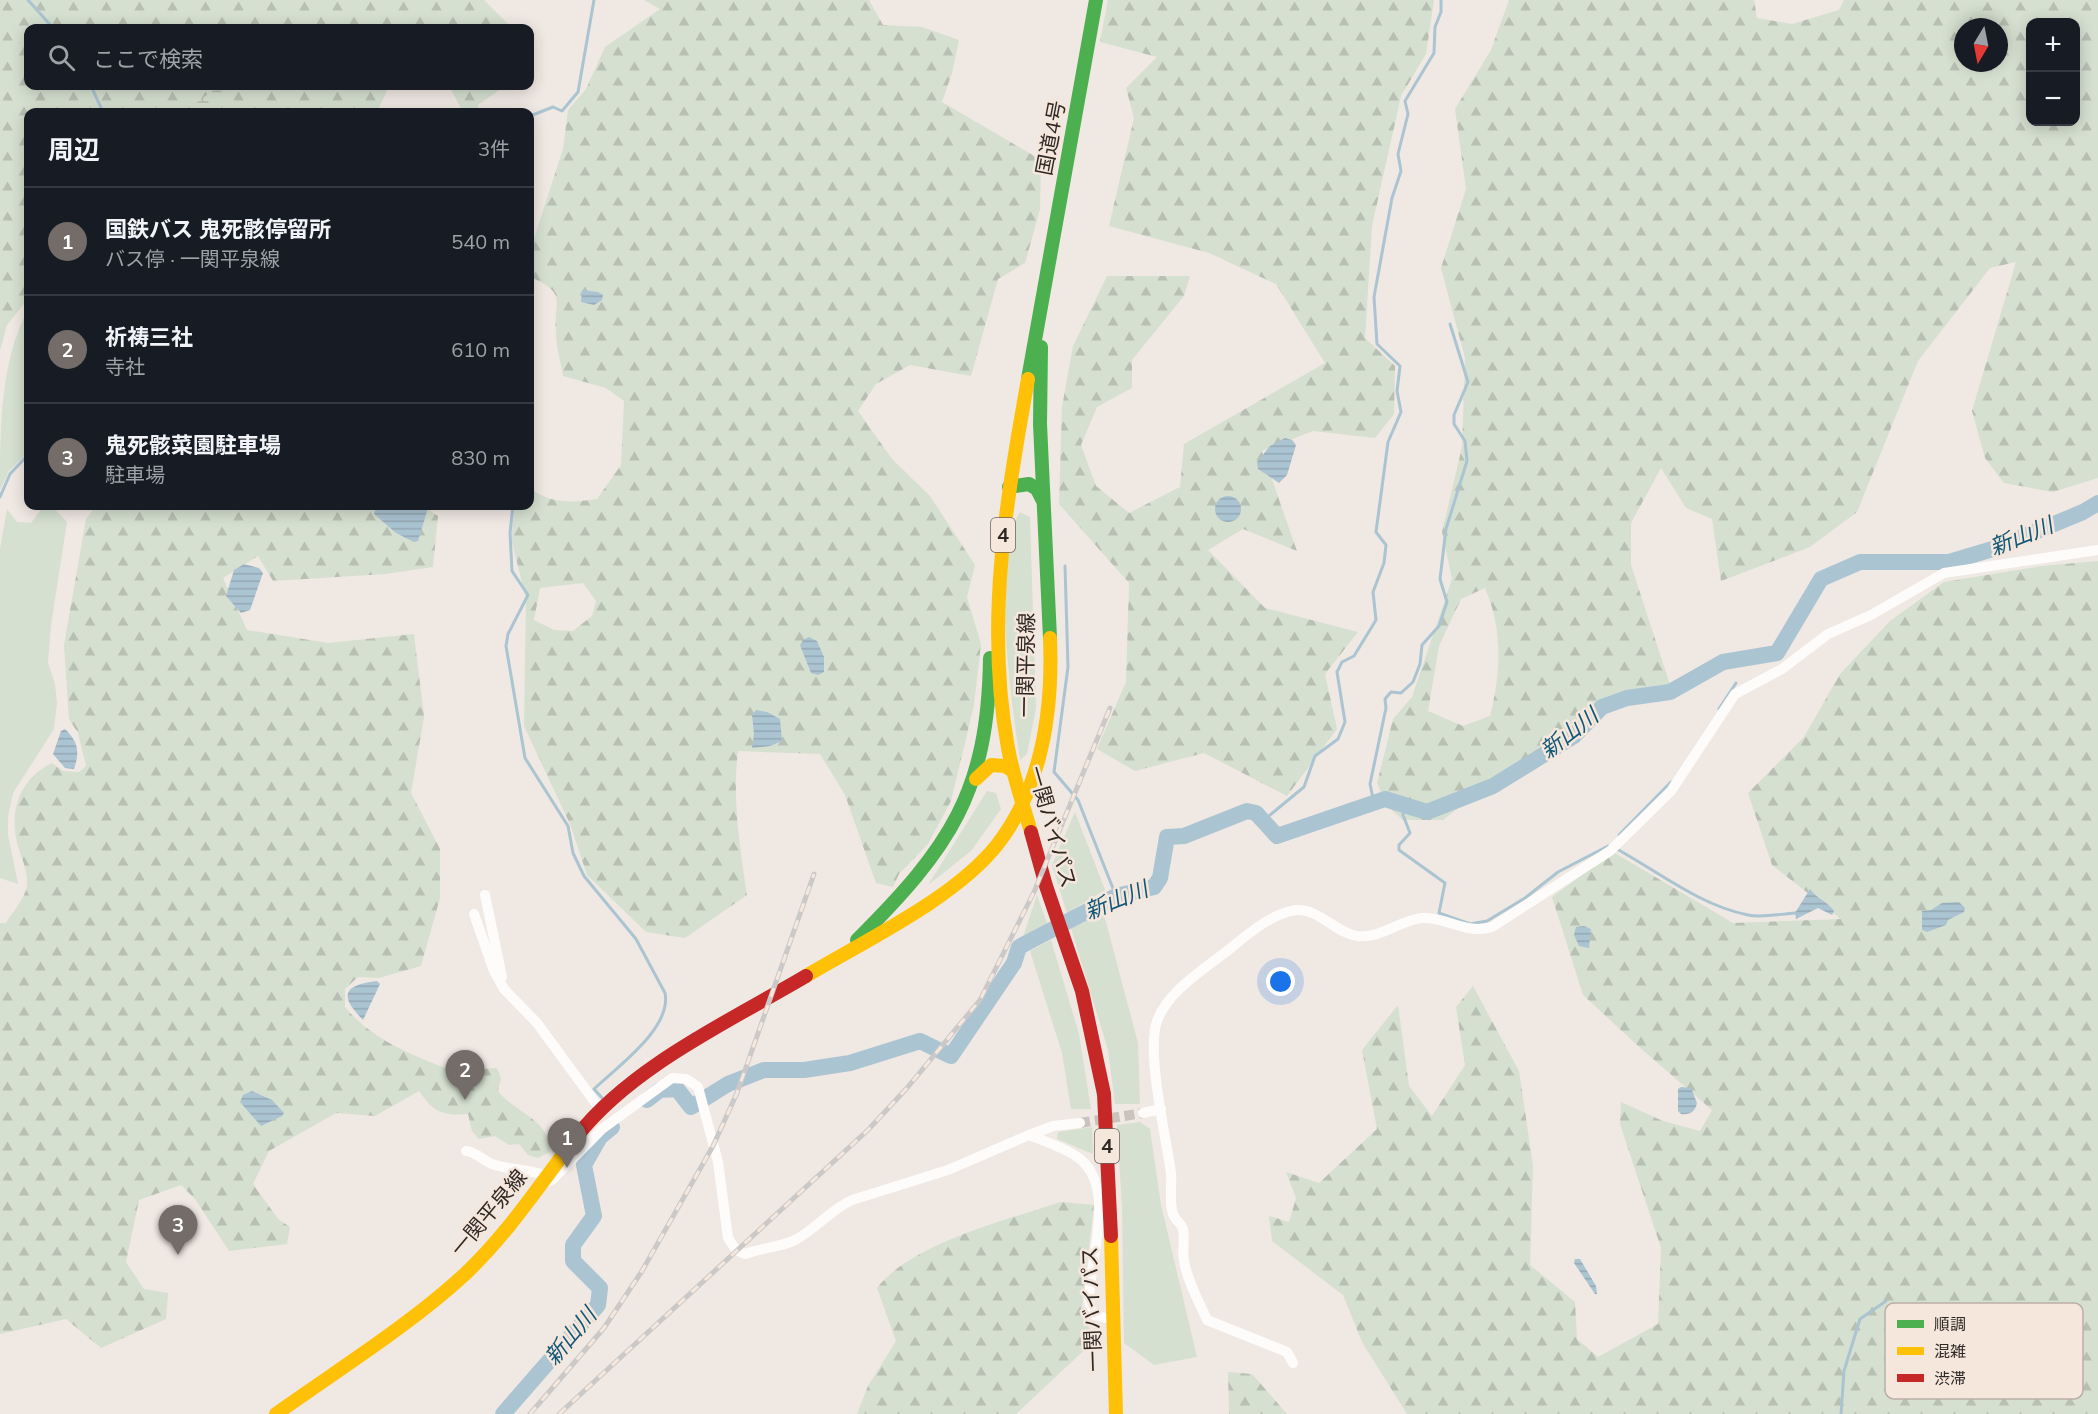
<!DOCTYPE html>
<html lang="ja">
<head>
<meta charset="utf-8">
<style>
	:root { --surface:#171b24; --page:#242831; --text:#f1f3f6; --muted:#9ea1a6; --line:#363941; --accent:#736c68 }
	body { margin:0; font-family:Mulish,"Noto Sans JP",sans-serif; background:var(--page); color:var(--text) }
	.controls { position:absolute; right:18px; top:18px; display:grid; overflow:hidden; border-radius:12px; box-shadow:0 3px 15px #0003 }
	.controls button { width:54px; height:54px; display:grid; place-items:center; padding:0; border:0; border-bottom:2px solid var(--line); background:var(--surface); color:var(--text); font:30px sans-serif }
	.compass { position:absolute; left:1954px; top:18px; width:54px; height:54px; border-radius:50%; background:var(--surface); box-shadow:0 3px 15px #0003; rotate:190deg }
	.you { position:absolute; left:1281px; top:982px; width:21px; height:21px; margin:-15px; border:4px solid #fff; border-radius:50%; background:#1a73e8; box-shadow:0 0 0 9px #1a73e833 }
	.badge { display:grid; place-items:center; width:39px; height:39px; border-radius:50%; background:var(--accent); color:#fff; font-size:20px; font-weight:700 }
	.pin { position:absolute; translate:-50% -50px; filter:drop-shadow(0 2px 3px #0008) }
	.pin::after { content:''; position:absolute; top:32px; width:21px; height:18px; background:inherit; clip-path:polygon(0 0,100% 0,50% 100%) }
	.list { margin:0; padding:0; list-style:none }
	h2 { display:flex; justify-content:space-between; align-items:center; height:78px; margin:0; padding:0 24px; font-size:26px }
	h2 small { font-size:20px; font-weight:400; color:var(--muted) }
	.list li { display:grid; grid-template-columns:39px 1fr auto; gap:18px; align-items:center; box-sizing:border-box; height:108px; padding:0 24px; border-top:2px solid var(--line) }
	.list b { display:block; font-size:22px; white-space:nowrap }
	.list p { margin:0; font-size:20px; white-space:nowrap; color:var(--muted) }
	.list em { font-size:20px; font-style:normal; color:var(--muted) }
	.icon { flex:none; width:33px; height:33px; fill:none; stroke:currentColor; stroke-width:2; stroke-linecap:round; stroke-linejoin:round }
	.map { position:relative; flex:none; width:2098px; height:1414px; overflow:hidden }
	.search { position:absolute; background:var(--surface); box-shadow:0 3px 15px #0003; left:24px; top:24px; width:510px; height:66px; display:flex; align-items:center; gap:15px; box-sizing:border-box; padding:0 21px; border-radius:12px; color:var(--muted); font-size:22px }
	.panel { position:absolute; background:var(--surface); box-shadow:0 3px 15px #0003; left:24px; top:108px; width:510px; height:402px; border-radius:12px }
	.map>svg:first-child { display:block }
</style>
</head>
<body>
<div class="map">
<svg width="2098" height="1414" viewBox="0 0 2098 1414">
	<defs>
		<pattern id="forest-firs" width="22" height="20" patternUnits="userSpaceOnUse" patternTransform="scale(1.5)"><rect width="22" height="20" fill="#d5e0d0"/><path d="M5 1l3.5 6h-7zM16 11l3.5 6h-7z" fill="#b7c0b2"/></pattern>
		<pattern id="wetland-marsh" width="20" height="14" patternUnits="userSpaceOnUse" patternTransform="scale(1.5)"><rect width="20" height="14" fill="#d5e0d0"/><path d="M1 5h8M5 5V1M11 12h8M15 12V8" fill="none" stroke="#b7c0b2"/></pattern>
		<pattern id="water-rules" width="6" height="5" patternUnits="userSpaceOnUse" patternTransform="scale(1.5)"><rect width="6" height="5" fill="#abc4d2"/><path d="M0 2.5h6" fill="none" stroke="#93a8b4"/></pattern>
	</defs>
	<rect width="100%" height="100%" fill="#f0e8e3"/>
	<g fill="#d5e0d0">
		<path d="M28,310V442L24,456L9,471L0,490C0,430 0,361 28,310Z"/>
		<path d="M44,506H52L67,522L51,625L48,663L55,684L57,703L54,729L13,793L8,817V835L18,884L0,878V549L7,509L17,522L31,523Z"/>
		<path d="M1020,512L1030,517L1036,708L1027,754L1020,760C1012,703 990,559 1020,512Z"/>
		<path d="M987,791L996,793L1001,809L971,851L928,885Z"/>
		<path d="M1075,812L1105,890L1067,913L1052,865Z"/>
		<path d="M1037,895L1047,923L1023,937Z"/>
		<path d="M1103,911L1138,1043L1140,1104H1115L1108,1050L1070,925Z"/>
		<path d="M1051,940L1079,1034L1091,1109H1071L1062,1053L1030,951Z"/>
		<path d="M1140,1122L1150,1129L1161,1205L1197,1357L1154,1365L1124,1343L1122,1209L1117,1125Z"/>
		<path d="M1092,1127L1093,1154L1057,1139L1058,1132Z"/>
	</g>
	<g fill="url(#forest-firs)" fill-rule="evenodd">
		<path d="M0,0H484L512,28H418L416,25L414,28H28V86H389L377,112H28V299L7,325L0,350Z"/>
		<path d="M644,0H869L883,25L922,27L959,40L952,73L942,102L1041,160L1040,209L1025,263L998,279L971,376L910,365L876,384L858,411L892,459L930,496L975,565L967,597L981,644L974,705L951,801L928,844L899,874L893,887L876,883L845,795L820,754L738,751C732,799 740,848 747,895L685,938L646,932L587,875L570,824L524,726L526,599L511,538L515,506H530V488C551,504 571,503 597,499L621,465L624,401L606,388L563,376C561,362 556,348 556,333C553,300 569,294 530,277V251L563,149L568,110L586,89L605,47L660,9ZM583,583L596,601L592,616L573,631L554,630L534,620L540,588Z"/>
		<path d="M1108,0H1434L1426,54L1401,96L1372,226L1365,338L1395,366L1394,414L1375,438L1313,431L1262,451L1297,551L1243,529L1208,550L1265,608L1358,632L1325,674L1337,729L1287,796L1204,753L1135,771L1097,749L1126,682L1129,583L1059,504L1062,407L1073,346L1107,276H1190L1184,296L1132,360V388L1097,407L1081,445L1096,486L1129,513L1180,487L1184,444L1325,363L1276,284L1209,253L1109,226L1134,118L1126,88L1157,57L1100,42Z"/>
		<path d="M1509,0H1754L1757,18L1792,24L1839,10L1844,0H2098V478L2053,492L2004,483L1985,458L1972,411L2016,262L1990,268L1918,361L1857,512L1810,547L1721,581L1712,519L1686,508L1661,468L1631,523V565L1671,688L1611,698L1576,737L1493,781L1443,820H1403L1386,805L1377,783L1393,719L1412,697L1452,579L1442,532L1462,447L1465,358L1441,268L1466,189L1455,109L1491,50ZM2030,22H2076V122H2030ZM1963,27H1999V63H1963ZM1485,588C1503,629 1501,674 1490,716L1463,726L1428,711L1439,646L1461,599Z"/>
		<path d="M449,86H505L478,105L480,112H463Z"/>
		<path d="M96,506H423L438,516L433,567L385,574L273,581L258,556L223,578L247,630L328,643L414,634L424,717L411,793L440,849V898L421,966L379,978L358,977L345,989V1007C375,1044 427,1061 470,1077L482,1069L497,1068L501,1078L498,1091C515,1113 551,1120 550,1152L538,1158L528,1155L519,1144L509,1145L495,1136L479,1139L472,1131L468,1114C441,1116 434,1112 419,1091L375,1116L336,1113L269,1151L253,1184L278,1219L290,1227L287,1244L229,1251L195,1199L181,1185L139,1200L126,1262L144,1289L168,1293L166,1319L101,1348L66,1319L0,1334V923H6C12,913 25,898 27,886C28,870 22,860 18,846C8,812 20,778 52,763L63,771L79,772L86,766L78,733L69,719L64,645L86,519Z"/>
		<path d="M2098,561V1414H1407L1362,1342L1343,1295L1272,1241L1269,1216L1289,1222L1296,1198L1286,1172L1319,1183L1377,1129L1362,1050L1398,1005L1409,1086L1432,1116L1465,1065L1456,1007L1473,986L1519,1071L1533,1166L1530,1265L1575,1302L1577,1339L1598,1357L1658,1324L1661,1248L1620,1124L1621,1102L1663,1121L1700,1131L1712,1110L1638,1046L1583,995L1552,897L1613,852L1733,923L1841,919L1772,865L1748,793L1804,737L1840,674L1890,621L1944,582L2042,566Z"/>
		<path d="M1061,1202L1094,1205L1082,1306L1094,1341L1016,1414H857L868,1386L896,1341L877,1288C912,1243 1007,1220 1061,1202Z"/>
		<path d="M1228,1372L1252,1374L1287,1414H1229Z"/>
	</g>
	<path fill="url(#wetland-marsh)" d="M219,86H226L207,112H184Z"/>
	<g fill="url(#water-rules)">
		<path d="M582,290L598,292L603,295L602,300L594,305L581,302Z"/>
		<path d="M1285,438L1292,440L1296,445L1287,475L1279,483L1258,469L1257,462L1270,446Z"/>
		<circle cx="1228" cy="509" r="13"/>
		<path d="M380,506H425L428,508L418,541L414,542L396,533L374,514L376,507Z"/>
		<path d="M244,564L259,568L263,573L250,610L241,613L226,596L234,570Z"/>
		<path d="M809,637L817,641L824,657V672L818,675L811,673L800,645L803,640Z"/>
		<path d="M756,710L767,712L780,719L782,741L770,746L752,748L754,734L752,715Z"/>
		<path d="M65,729C78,742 80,751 74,769L65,768L53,754L61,731Z"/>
		<path d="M1810,889C1817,899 1827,901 1834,911L1832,915L1818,908L1796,919L1795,913Z"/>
		<path d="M1959,902L1965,908L1964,912L1948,920L1946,925L1927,932L1922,930V911L1931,910L1942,903Z"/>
		<path d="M1584,926L1591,929L1589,948L1579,946L1574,935L1576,927Z"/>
		<path d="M377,981L380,984L363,1020C338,995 344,985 377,981Z"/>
		<path d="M1681,1087L1691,1088L1697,1103C1695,1112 1690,1115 1681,1114L1678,1111V1089Z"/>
		<path d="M252,1091L272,1100L284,1113L282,1116L261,1126L240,1102L243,1095Z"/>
		<path d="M1575,1259H1580L1596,1286L1597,1294H1595L1574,1263Z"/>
	</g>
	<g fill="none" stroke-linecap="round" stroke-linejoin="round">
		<g stroke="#abc4d2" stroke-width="3">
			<path d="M28,0L53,28"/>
			<path d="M91,86L103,112"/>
			<path d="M530,116L553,107L562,111L578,92L594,0"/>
			<path d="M0,497L10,474L26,457L28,450"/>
			<path d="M513,506L510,533L512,571L528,595L508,634L506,646L525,758L568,826L573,853L584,876L636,939L665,993C672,1028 618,1066 594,1089L604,1100"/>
			<path d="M1065,566L1068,667L1054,772L1078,800L1116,896"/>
			<path d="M1719,709L1736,683"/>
			<path d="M1374,803L1370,784L1386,708L1385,699L1391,692L1401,693L1413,682L1420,664L1422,645L1439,626L1447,602L1440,579L1446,529L1467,461L1465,441L1454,424V415L1468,382L1450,324"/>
			<path d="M1404,805L1403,815L1410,833L1399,845V850L1445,883L1439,913L1470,924L1487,921L1525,898L1558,872L1608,846"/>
			<path d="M1264,820L1304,787L1315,756L1338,739L1345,722L1337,672L1342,662L1354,656L1376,620L1373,592L1384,563L1386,545L1376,532L1388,442L1401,412L1397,391L1400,366L1377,344L1374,297L1392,198L1401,171L1398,154L1408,114L1405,101L1434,53L1435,27L1441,12V0"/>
			<path d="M1619,835L1671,782"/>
			<path d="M1615,848C1659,872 1699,905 1748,915C1762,918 1780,914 1795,913"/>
			<path d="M1841,1414L1844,1371L1860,1319L1886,1301"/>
		</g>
		<g stroke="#abc4d2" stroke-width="16">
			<path d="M647,1100L660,1090L677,1089L691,1107L728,1084L764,1070H804L850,1063L920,1041L951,1056L1014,963L1019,947L1116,896L1154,887L1160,878L1167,837L1184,836L1247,811L1256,813L1277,836L1385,799L1427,812L1493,786L1574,736L1602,707L1627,698L1670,692L1723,662L1777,653L1821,579L1860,562H1949L1996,548L2083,512L2098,503"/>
			<path d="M503,1414L598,1305L600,1288L573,1261V1245L594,1216L584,1165L600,1137L612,1127"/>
		</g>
		<path stroke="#c9c2bd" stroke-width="10" stroke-dasharray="10 5" stroke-linecap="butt" d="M1080,1123L1143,1113"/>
		<g stroke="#fdfcfb" stroke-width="10">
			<path d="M485,895L502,977"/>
			<path d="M474,914L494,971L504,989L537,1023L600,1109"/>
			<path d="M1143,1113L1161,1109"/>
			<path d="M1029,1135L1053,1126L1080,1123"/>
			<path d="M466,1151C477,1152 483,1161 492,1164C510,1170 529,1169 546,1176"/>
			<path d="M543,1184L553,1179L602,1129L672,1078L686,1079L698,1087L718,1162L728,1238L736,1250L745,1254C760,1248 782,1247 795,1240C816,1229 830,1210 852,1200L948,1170L1029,1135C1044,1141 1062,1147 1076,1156C1114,1181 1095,1242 1091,1279C1090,1292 1086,1303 1094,1315L1114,1320"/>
			<path d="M1293,1363L1287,1352L1207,1320C1199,1302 1187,1280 1184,1261C1182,1251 1185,1239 1183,1229C1181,1223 1175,1220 1173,1214C1169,1203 1172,1186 1171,1173C1166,1137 1146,1052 1157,1021C1168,991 1203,970 1227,951C1247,935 1270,914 1296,910C1319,908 1335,933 1357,936C1381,939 1400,920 1422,918C1448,917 1466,935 1492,927L1610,851L1671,791L1735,694L1782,669L1828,634L1871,615L1944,573L2098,550"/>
		</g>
		<g stroke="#4caf50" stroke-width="14">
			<path d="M1041,347L1040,424L1050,638"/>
			<path d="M1028,379L1096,0"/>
			<path d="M1009,487L1029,484L1037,489L1042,499"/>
			<path d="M857,940C950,847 988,793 990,658"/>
		</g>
		<g stroke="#ffc107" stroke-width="14">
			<path d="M1028,379C1006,502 985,624 1008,748C1013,776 1023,804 1031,832"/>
			<path d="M976,779L991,765L1005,766L1013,771"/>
			<path d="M806,976C864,941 954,899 997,845C1043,786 1053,710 1050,638"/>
			<path d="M1111,1236L1116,1414"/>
			<path d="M276,1414C339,1369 407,1327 464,1275C507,1235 541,1183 577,1136"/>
		</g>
		<g stroke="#c62828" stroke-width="14">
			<path d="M1031,832L1046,886L1082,991L1104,1094L1111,1236"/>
			<path d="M577,1136C632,1066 730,1021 806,976"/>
		</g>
		<g stroke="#cbc9c8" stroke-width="5">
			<g id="rail">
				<path d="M530,1414L604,1328L642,1271L713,1146L737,1093L814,874"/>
				<path d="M559,1414L868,1130L907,1088L980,1000L1034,892L1110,708"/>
			</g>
		</g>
		<use href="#rail" stroke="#f6e7dd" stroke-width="3" stroke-dasharray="9" stroke-linecap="butt"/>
	</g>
	<g text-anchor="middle" stroke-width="5" stroke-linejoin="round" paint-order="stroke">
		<g fill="#f6e7dd" stroke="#6b625c" stroke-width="1.5">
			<rect x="991" y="518" width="24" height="34" rx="4.5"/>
			<rect x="1095" y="1129" width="24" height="34" rx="4.5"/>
		</g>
		<g font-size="20" font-weight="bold" fill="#2f2925">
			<text x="1003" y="542">4</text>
			<text x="1107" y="1153">4</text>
		</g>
		<g font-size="21" fill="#2f2925" stroke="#f6e7dd">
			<text transform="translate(1051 138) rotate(-79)" y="7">国道4号</text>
			<text transform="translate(1026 665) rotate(-89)" y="7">一関平泉線</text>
			<text transform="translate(1052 827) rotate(74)" y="7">一関バイパス</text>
			<text transform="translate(489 1213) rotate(-50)" y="7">一関平泉線</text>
			<text transform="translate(1092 1309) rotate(-92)" y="7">一関バイパス</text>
		</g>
		<g font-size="22" font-style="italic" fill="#115877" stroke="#f6e7dd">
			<text transform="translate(2021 536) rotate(-22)" y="8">新山川</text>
			<text transform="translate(1569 733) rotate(-38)" y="8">新山川</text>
			<text transform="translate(1116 900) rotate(-22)" y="8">新山川</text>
			<text transform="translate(570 1336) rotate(-50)" y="8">新山川</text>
		</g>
	</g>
	<rect x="1885" y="1303" width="198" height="96" rx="9" fill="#f6e7dd" stroke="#baaea6" stroke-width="1.5"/>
	<rect x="1897" y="1320" width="27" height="8" fill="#4caf50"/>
	<rect x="1897" y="1347" width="27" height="8" fill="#ffc107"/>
	<rect x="1897" y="1374" width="27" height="8" fill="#c62828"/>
	<g font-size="16" fill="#2f2925">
		<text x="1934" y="1330">順調</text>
		<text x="1934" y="1357">混雑</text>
		<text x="1934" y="1384">渋滞</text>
	</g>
</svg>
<div class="controls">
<button>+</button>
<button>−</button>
</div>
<svg class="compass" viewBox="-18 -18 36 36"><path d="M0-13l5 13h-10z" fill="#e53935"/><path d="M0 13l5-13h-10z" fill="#9ea1a6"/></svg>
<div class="you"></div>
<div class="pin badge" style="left:567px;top:1168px">1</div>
<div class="pin badge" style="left:465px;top:1100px">2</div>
<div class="pin badge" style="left:178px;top:1255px">3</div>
<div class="search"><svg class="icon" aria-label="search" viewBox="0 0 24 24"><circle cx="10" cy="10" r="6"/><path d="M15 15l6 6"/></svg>ここで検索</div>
<section class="panel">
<h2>周辺<small>3件</small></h2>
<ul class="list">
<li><span class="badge">1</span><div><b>国鉄バス 鬼死骸停留所</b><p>バス停 · 一関平泉線</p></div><em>540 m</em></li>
<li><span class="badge">2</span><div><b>祈祷三社</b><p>寺社</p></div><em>610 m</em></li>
<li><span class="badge">3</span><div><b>鬼死骸菜園駐車場</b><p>駐車場</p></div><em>830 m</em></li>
</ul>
</section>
</div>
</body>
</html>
